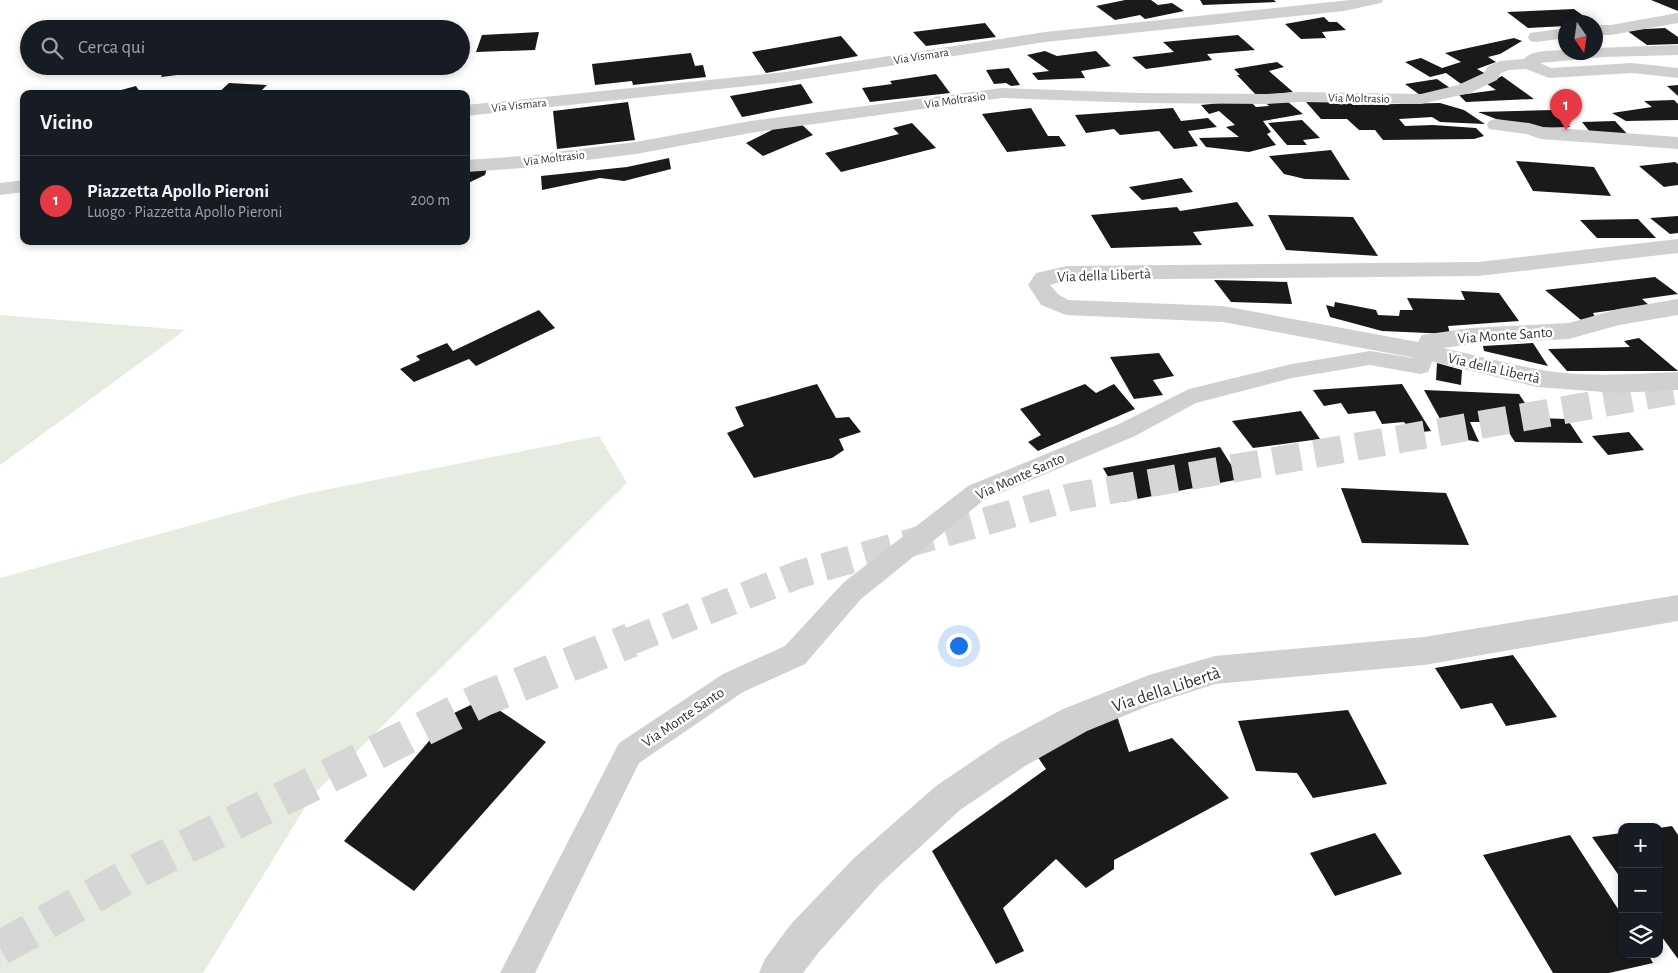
<!DOCTYPE html>
<html lang="it">
<head>
<meta charset="utf-8">
<style>
	:root { --surface:#171b24; --page:#20242c; --text:#f1f3f6; --muted:#9ea1a6; --line:#363941; --accent:#e63946 }
	body { margin:0; font-family:"Alegreya Sans",sans-serif; background:var(--page); color:var(--text) }
	.controls { position:absolute; right:15px; bottom:15px; display:grid; overflow:hidden; border-radius:10px; box-shadow:0 2px 8px #0003 }
	.controls button { width:45px; height:45px; display:grid; place-items:center; padding:0; border:0; border-bottom:1px solid var(--line); background:var(--surface); color:var(--text); font:25px sans-serif }
	.compass { position:absolute; left:1558px; top:15px; width:45px; height:45px; border-radius:50%; background:var(--surface); box-shadow:0 2px 8px #0003; rotate:167deg }
	.you { position:absolute; left:958px; top:645px; width:18px; height:18px; margin:-12px; border:4px solid #fff; border-radius:50%; background:#1a73e8; box-shadow:0 0 0 8px #1a73e833 }
	.badge { display:grid; place-items:center; width:32px; height:32px; border-radius:50%; background:var(--accent); color:#fff; font-size:16px; font-weight:700 }
	.pin { position:absolute; translate:-50% -41px; filter:drop-shadow(0 1px 2px #0008) }
	.pin::after { content:''; position:absolute; top:26px; width:18px; height:15px; background:inherit; clip-path:polygon(0 0,100% 0,50% 100%) }
	.list { margin:0; padding:0; list-style:none }
	h2 { display:flex; justify-content:space-between; align-items:center; height:65px; margin:0; padding:0 20px; font-size:21px }
	h2 small { font-size:16px; font-weight:400; color:var(--muted) }
	.list li { display:grid; grid-template-columns:32px 1fr auto; gap:15px; align-items:center; box-sizing:border-box; height:90px; padding:0 20px; border-top:1px solid var(--line) }
	.list b { display:block; font-size:19px; white-space:nowrap }
	.list p { margin:0; font-size:16px; white-space:nowrap; color:var(--muted) }
	.list em { font-size:16px; font-style:normal; color:var(--muted) }
	.icon { flex:none; width:28px; height:28px; fill:none; stroke:currentColor; stroke-width:2; stroke-linecap:round; stroke-linejoin:round }
	.map { position:relative; flex:none; width:1678px; height:973px; overflow:hidden }
	.search { position:absolute; background:var(--surface); box-shadow:0 2px 8px #0003; left:20px; top:20px; width:450px; height:55px; display:flex; align-items:center; gap:12px; box-sizing:border-box; padding:0 18px; border-radius:28px; color:var(--muted); font-size:19px }
	.panel { position:absolute; background:var(--surface); box-shadow:0 2px 8px #0003; left:20px; top:90px; width:450px; height:155px; border-radius:10px }
	.map>svg:first-child { display:block }
</style>
</head>
<body>
<div class="map">
<svg width="1678" height="973" viewBox="0 0 1678 973">
	<rect width="100%" height="100%" fill="#fff"/>
	<g fill="#e6ecdf">
		<path d="M0,315L185,330L0,465Z"/>
		<path d="M599,436L627,483L312,796L203,973H0V578L304,494Z"/>
	</g>
	<g fill="#1a1a1a">
		<path d="M1125,0H1151L1158,5L1172,3L1184,11L1145,19L1140,15L1115,20L1096,6Z"/>
		<path d="M1200,0H1274L1276,2L1203,5Z"/>
		<path d="M1651,0H1678V11Z"/>
		<path d="M1574,9L1592,22H1566V26L1528,28L1507,12Z"/>
		<path d="M1324,17L1329,22H1337L1346,30L1322,32L1326,38L1301,39L1285,24Z"/>
		<path d="M985,23L996,37L926,46L913,32Z"/>
		<path d="M1665,28L1678,37V44L1647,45L1626,30Z"/>
		<path d="M539,32L535,50L476,52L482,35Z"/>
		<path d="M1238,35L1255,50L1207,54L1212,60L1146,69L1132,57L1174,52L1163,42Z"/>
		<path d="M841,36L858,56L766,73L752,52Z"/>
		<path d="M1514,38L1522,41L1500,54L1488,57L1496,62L1477,69L1486,74L1464,86L1446,73L1430,77L1405,62L1421,58L1442,68L1461,62L1445,53Z"/>
		<path d="M1045,51L1057,56L1096,51L1111,66L1081,71L1085,78L1038,80L1032,73L1049,71L1027,55Z"/>
		<path d="M691,53L695,66L703,65L706,77L633,85L632,81L595,85L592,64Z"/>
		<path d="M1277,62L1284,67L1269,71L1293,92L1257,96L1237,75H1240L1234,69Z"/>
		<path d="M165,66H240V67L161,77Z"/>
		<path d="M1009,68L1020,85L1011,86L1006,83L994,84L986,70Z"/>
		<path d="M936,74L950,93L870,102L862,88L892,84L890,81Z"/>
		<path d="M1502,76L1534,99L1466,102L1459,95L1496,90L1487,84Z"/>
		<path d="M1437,79L1453,90L1420,95L1405,84Z"/>
		<path d="M229,83L267,85L258,94H217Z"/>
		<path d="M801,84L813,103L742,117L730,96Z"/>
		<path d="M1678,85V96L1667,86Z"/>
		<path d="M136,86L141,94H110V93Z"/>
		<path d="M1249,100L1256,107L1269,106L1266,103L1288,102L1303,114L1263,121L1271,132L1267,134L1276,145L1249,152L1206,147L1199,138L1239,137L1226,127L1235,125L1219,111L1209,114L1201,105Z"/>
		<path d="M1674,100L1678,104V120L1626,121L1612,113L1652,107L1644,101Z"/>
		<path d="M1349,101L1353,105L1440,103L1464,110L1485,124L1440,122L1432,117L1399,119L1405,126L1433,125L1476,128L1484,136L1474,139L1383,140L1375,130H1359L1347,119H1321L1306,102Z"/>
		<path d="M628,102L635,140L557,149L553,111Z"/>
		<path d="M1031,108L1048,136H1059L1066,146L1007,152L982,114Z"/>
		<path d="M1173,108L1181,121L1208,118L1217,127L1188,131L1198,146L1174,149L1159,131L1120,135L1114,129L1086,133L1075,115Z"/>
		<path d="M1552,110L1570,127L1541,128L1509,124L1478,112Z"/>
		<path d="M1302,120L1320,138L1303,140L1307,145H1287L1268,123Z"/>
		<path d="M1615,121L1631,138L1590,132L1582,122Z"/>
		<path d="M799,122L813,135L763,156L746,143L772,130L771,128Z"/>
		<path d="M912,123L936,148L841,172L825,153L899,134L893,128Z"/>
		<path d="M1331,150L1350,180L1305,179L1284,174L1269,156Z"/>
		<path d="M669,158L671,169L624,181L600,178L542,190L541,176L627,167Z"/>
		<path d="M1516,161L1594,167L1611,196L1533,191Z"/>
		<path d="M1675,162L1678,164V185L1664,187L1639,166Z"/>
		<path d="M487,168L485,175L466,184V170Z"/>
		<path d="M1182,178L1193,192L1142,200L1129,187Z"/>
		<path d="M1237,202L1254,226L1193,232L1202,245L1111,248L1091,215L1177,207L1180,211Z"/>
		<path d="M1268,215L1353,217L1378,256L1286,250Z"/>
		<path d="M1678,216V233L1670,234L1650,218Z"/>
		<path d="M1638,219L1656,238H1597L1580,220Z"/>
		<path d="M1655,277L1678,294L1642,299L1649,305L1593,313L1595,317L1581,320L1545,290Z"/>
		<path d="M1214,280L1287,282L1292,304L1231,302Z"/>
		<path d="M1461,291L1499,293L1519,321L1448,326L1450,334L1382,331L1330,317L1326,305L1334,307L1335,302L1376,310L1378,315L1399,316L1400,310H1413L1407,298L1465,300Z"/>
		<path d="M539,310L555,328L476,366L469,359L414,382L400,369L420,360L416,356L447,343L453,351Z"/>
		<path d="M1639,338L1678,371H1567L1548,349L1630,347L1624,341Z"/>
		<path d="M1533,343L1548,366L1484,351L1483,346Z"/>
		<path d="M1159,353L1174,376L1153,380L1163,395L1134,399L1110,357Z"/>
		<path d="M1437,363L1462,370L1461,385L1436,380Z"/>
		<path d="M817,384L836,418L849,417L861,432L839,439L844,450L832,458L754,478L727,433L744,426L735,407Z"/>
		<path d="M1085,384L1096,393L1114,384L1135,409L1038,451L1028,442L1041,435L1020,409Z"/>
		<path d="M1402,384L1431,431L1413,433L1404,422L1382,424L1375,411L1348,414L1341,403L1324,406L1313,390Z"/>
		<path d="M1424,390L1519,394L1535,418L1567,419L1583,443L1515,442L1502,422H1470L1479,442L1450,437Z"/>
		<path d="M1301,411L1320,439L1253,448L1232,421Z"/>
		<path d="M1629,432L1644,450L1608,455L1592,436Z"/>
		<path d="M1220,447L1240,479L1122,502L1103,468Z"/>
		<path d="M1341,488L1446,493L1469,545L1362,543Z"/>
		<path d="M1513,655L1557,717L1506,726L1492,703L1461,709L1435,668Z"/>
		<path d="M483,699L546,742L414,891L344,841L452,714Z"/>
		<path d="M1348,710L1387,784L1313,798L1297,773L1256,771L1238,721Z"/>
		<path d="M1116,713L1129,752L1172,738L1229,798L1114,860V869L1086,888L1056,859L1003,908L1024,951L996,964L932,851L1046,769L1035,753Z"/>
		<path d="M1672,826L1678,835V959L1659,933V828Z"/>
		<path d="M1375,833L1402,874L1335,896L1310,853Z"/>
		<path d="M1622,833V880L1592,837Z"/>
		<path d="M1570,835L1622,915V954H1648L1653,963L1609,973H1553L1483,855Z"/>
	</g>
	<g fill="none" stroke-linecap="round" stroke-linejoin="round">
		<path stroke="#d6d6d6" stroke-width="28" stroke-dasharray="28 14" stroke-linecap="butt" d="M628,642L800,574L1071,497L1678,390"/>
		<path stroke="#d6d6d6" stroke-width="35" stroke-dasharray="35 18" stroke-linecap="butt" d="M0,948L141,869L483,699L631,640"/>
		<path fill="#d0d0d0" fill-rule="evenodd" d="M1426,345L1433,347L1436,352L1428,372L1420,374L1370,365L1292,378L1196,403L1135,436L984,500L861,599L805,664L743,692L639,763L535,973H500L619,743L723,674L785,646L843,583L968,486L1119,424L1189,389L1292,364L1370,351L1413,358L1419,347Z"/>
		<g fill="#d0d0d0" fill-rule="evenodd">
			<path d="M1350,0H1383L1381,3L1344,11L1045,42L785,82L466,116V105L785,72L1045,32Z"/>
			<path d="M1678,13V23L1611,35H1596V25H1611Z"/>
			<path d="M1566,28V38L1536,42L1530,41L1528,37L1530,33Z"/>
			<path d="M1678,45V55L1603,57L1540,63L1551,68L1632,63L1678,68V78L1632,73L1549,78L1526,69L1509,70L1501,73L1497,80L1470,93L1421,104L1300,102L1266,104L1140,103L1002,98L750,133L636,154L523,168L466,172V160L523,156L636,142L750,121L1002,88L1140,93L1266,94L1300,92L1421,94L1458,85L1484,73L1488,66L1500,61L1524,59C1533,49 1553,51 1566,50V52H1596V48Z"/>
			<path d="M1496,119L1529,123L1543,127L1678,137V149L1541,139L1526,134L1489,129L1487,125L1489,121Z"/>
			<path d="M24,180V192L0,195V183Z"/>
			<path d="M1678,239V253L1478,276L1067,280L1050,285L1058,294L1068,300L1223,306L1418,342L1422,335L1471,328L1569,323L1618,309L1678,299V315L1619,325L1569,339L1471,344L1443,348C1474,355 1505,363 1536,369C1583,378 1631,374 1678,372V390L1617,393L1537,387L1426,360L1223,322L1066,315L1041,305L1028,285L1036,273L1067,266L1478,262Z"/>
			<path d="M1678,595V621L1424,665L1215,684L1153,704L1087,731L1025,766L960,810L880,884L819,952L803,973H759L765,959L791,924L854,858L936,786L1001,742L1063,709L1149,675L1215,656L1424,637Z"/>
		</g>
	</g>
	<g text-anchor="middle" stroke-width="5" stroke-linejoin="round" paint-order="stroke">
		<g font-size="12" fill="#333" stroke="#fff">
			<text transform="translate(921 56) rotate(-9)" y="4">Via Vismara</text>
			<text transform="translate(1359 98) rotate(1)" y="4">Via Moltrasio</text>
			<text transform="translate(955 100) rotate(-8)" y="4">Via Moltrasio</text>
			<text transform="translate(519 105) rotate(-6)" y="4">Via Vismara</text>
			<text transform="translate(554 158) rotate(-7)" y="4">Via Moltrasio</text>
		</g>
		<g font-size="15" fill="#333" stroke="#fff">
			<text transform="translate(1104 275) rotate(-2)" y="5">Via della Libertà</text>
			<text transform="translate(1505 335) rotate(-4)" y="5">Via Monte Santo</text>
			<text transform="translate(1494 368) rotate(13)" y="5">Via della Libertà</text>
			<text transform="translate(1020 476) rotate(-24)" y="5">Via Monte Santo</text>
			<text transform="translate(683 717) rotate(-34)" y="5">Via Monte Santo</text>
		</g>
		<g font-size="18" fill="#333" stroke="#fff">
			<text transform="translate(1166 689) rotate(-18)" y="6">Via della Libertà</text>
		</g>
	</g>
</svg>
<div class="controls">
<button>+</button>
<button>−</button>
<button><svg class="icon" aria-label="layers" viewBox="0 0 24 24"><path d="M12 4l9 5-9 5-9-5zM3 14l9 5 9-5"/></svg></button>
</div>
<svg class="compass" viewBox="-18 -18 36 36"><path d="M0-13l5 13h-10z" fill="#e53935"/><path d="M0 13l5-13h-10z" fill="#9ea1a6"/></svg>
<div class="you"></div>
<div class="pin badge" style="left:1566px;top:130px">1</div>
<div class="search"><svg class="icon" aria-label="search" viewBox="0 0 24 24"><circle cx="10" cy="10" r="6"/><path d="M15 15l6 6"/></svg>Cerca qui</div>
<section class="panel">
<h2>Vicino<small></small></h2>
<ul class="list">
<li><span class="badge">1</span><div><b>Piazzetta Apollo Pieroni</b><p>Luogo · Piazzetta Apollo Pieroni</p></div><em>200 m</em></li>
</ul>
</section>
</div>
</body>
</html>
